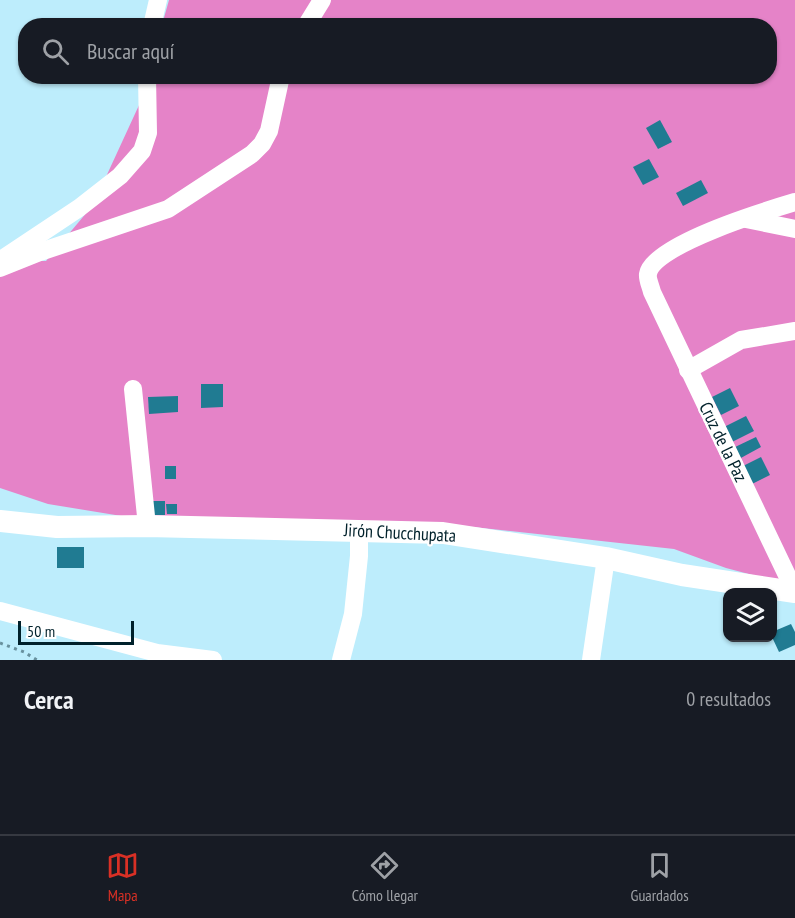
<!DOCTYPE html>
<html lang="es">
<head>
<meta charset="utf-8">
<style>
	:root { --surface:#171b24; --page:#20242c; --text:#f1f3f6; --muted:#9ea1a6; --line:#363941; --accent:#d93025 }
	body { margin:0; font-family:"PT Sans Narrow",sans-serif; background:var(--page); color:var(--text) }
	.controls { position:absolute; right:18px; bottom:18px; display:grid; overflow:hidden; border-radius:12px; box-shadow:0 2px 4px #0004 }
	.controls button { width:54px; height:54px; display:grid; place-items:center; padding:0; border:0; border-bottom:2px solid var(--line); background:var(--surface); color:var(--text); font:30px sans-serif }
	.scale { position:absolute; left:18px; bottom:15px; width:116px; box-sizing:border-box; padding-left:6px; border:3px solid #00212b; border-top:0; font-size:16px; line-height:21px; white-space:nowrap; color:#00212b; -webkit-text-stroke:4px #fff; paint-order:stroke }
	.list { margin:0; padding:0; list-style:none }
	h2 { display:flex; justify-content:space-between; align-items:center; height:78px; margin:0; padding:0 24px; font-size:26px }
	h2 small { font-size:20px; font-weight:400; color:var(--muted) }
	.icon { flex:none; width:33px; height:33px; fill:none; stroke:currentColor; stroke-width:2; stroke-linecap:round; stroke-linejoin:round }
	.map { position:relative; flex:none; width:795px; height:660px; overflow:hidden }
	.search { position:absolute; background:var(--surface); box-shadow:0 2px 4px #0004; left:18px; right:18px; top:18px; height:66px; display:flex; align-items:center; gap:15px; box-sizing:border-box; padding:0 21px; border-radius:24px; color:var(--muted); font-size:22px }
	.sheet { height:174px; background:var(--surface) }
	nav { display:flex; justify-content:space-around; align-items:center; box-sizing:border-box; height:84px; border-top:2px solid var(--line); background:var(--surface); font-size:16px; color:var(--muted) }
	nav a { display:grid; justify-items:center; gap:3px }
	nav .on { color:var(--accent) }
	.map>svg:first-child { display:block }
</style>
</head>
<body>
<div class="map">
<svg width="795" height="660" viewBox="0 0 795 660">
	<rect width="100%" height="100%" fill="#bdedfc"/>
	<path fill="#e583c8" d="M169,0H795V586L726,568L674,549L473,527L146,520L48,504L0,488V261H46L93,205L140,103L148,77L770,76V26L162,25Z"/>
	<g fill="#207b92">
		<path d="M660,120L672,142L658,149L646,128Z"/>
		<path d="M649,159L659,177L643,185L633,167Z"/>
		<path d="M701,180L708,193L683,206L676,193Z"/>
		<path d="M201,384H223V407L201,408Z"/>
		<path d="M730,388L739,406L721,415L712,397Z"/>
		<path d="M178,396V412L149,414L148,397Z"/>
		<path d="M746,416L754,431L732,442L724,427Z"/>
		<path d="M756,437L761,447L739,459L733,448Z"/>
		<path d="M761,457L770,475L750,485L741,467Z"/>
		<rect x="165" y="466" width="11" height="13"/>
		<rect x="151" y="501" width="14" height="14"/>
		<path d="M166,504H177V514H167Z"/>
		<rect x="57" y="547" width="27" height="21"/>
		<path d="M791,624L795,632V645L779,652L772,637V632Z"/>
	</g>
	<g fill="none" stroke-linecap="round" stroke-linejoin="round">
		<path stroke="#68919e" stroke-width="3" stroke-dasharray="3 4.5" stroke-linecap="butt" d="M0,643L24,652L37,660"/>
		<g stroke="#fff" stroke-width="18">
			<path d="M152,26L158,0"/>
			<path d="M306,26L322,0"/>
			<path d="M795,202C768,210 652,245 648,274C647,279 651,287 652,292L795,592"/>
			<path d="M746,219L795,229"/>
			<path d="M1,260L79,208L120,176L142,151L148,133L147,76"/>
			<path d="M0,268L40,252L168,209L252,154L262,144L269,131L281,76"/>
			<path d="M688,370L741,340L795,331"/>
			<path d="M133,389L147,526"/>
			<path d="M0,611L157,653L213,660"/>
			<path d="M341,660L353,614L359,556V530"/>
			<path d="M591,660L606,558"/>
		</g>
		<path stroke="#fff" stroke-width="22" d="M0,521L57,527L147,526L443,533L606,558L682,575L795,592"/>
	</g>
	<g text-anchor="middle" stroke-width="4.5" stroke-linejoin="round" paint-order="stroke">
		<g font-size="18" fill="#00212b" stroke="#fff">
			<text transform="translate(723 442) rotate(64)" y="6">Cruz de la Paz</text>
			<text transform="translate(400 533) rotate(3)" y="6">Jirón Chucchupata</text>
		</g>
	</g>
</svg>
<div class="controls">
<button><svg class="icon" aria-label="layers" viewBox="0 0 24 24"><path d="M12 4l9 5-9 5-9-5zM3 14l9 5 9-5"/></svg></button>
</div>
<div class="scale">50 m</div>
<div class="search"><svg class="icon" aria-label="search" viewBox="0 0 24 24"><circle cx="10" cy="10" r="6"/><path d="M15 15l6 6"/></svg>Buscar aquí</div>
</div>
<section class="sheet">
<h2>Cerca<small>0 resultados</small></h2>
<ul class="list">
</ul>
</section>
<nav>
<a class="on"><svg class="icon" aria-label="map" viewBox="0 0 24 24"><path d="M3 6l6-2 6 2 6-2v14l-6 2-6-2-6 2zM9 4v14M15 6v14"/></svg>Mapa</a>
<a><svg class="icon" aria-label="directions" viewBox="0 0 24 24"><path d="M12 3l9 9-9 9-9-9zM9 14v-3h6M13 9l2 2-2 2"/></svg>Cómo llegar</a>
<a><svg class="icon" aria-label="saved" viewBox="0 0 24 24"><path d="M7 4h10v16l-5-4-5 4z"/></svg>Guardados</a>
</nav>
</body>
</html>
